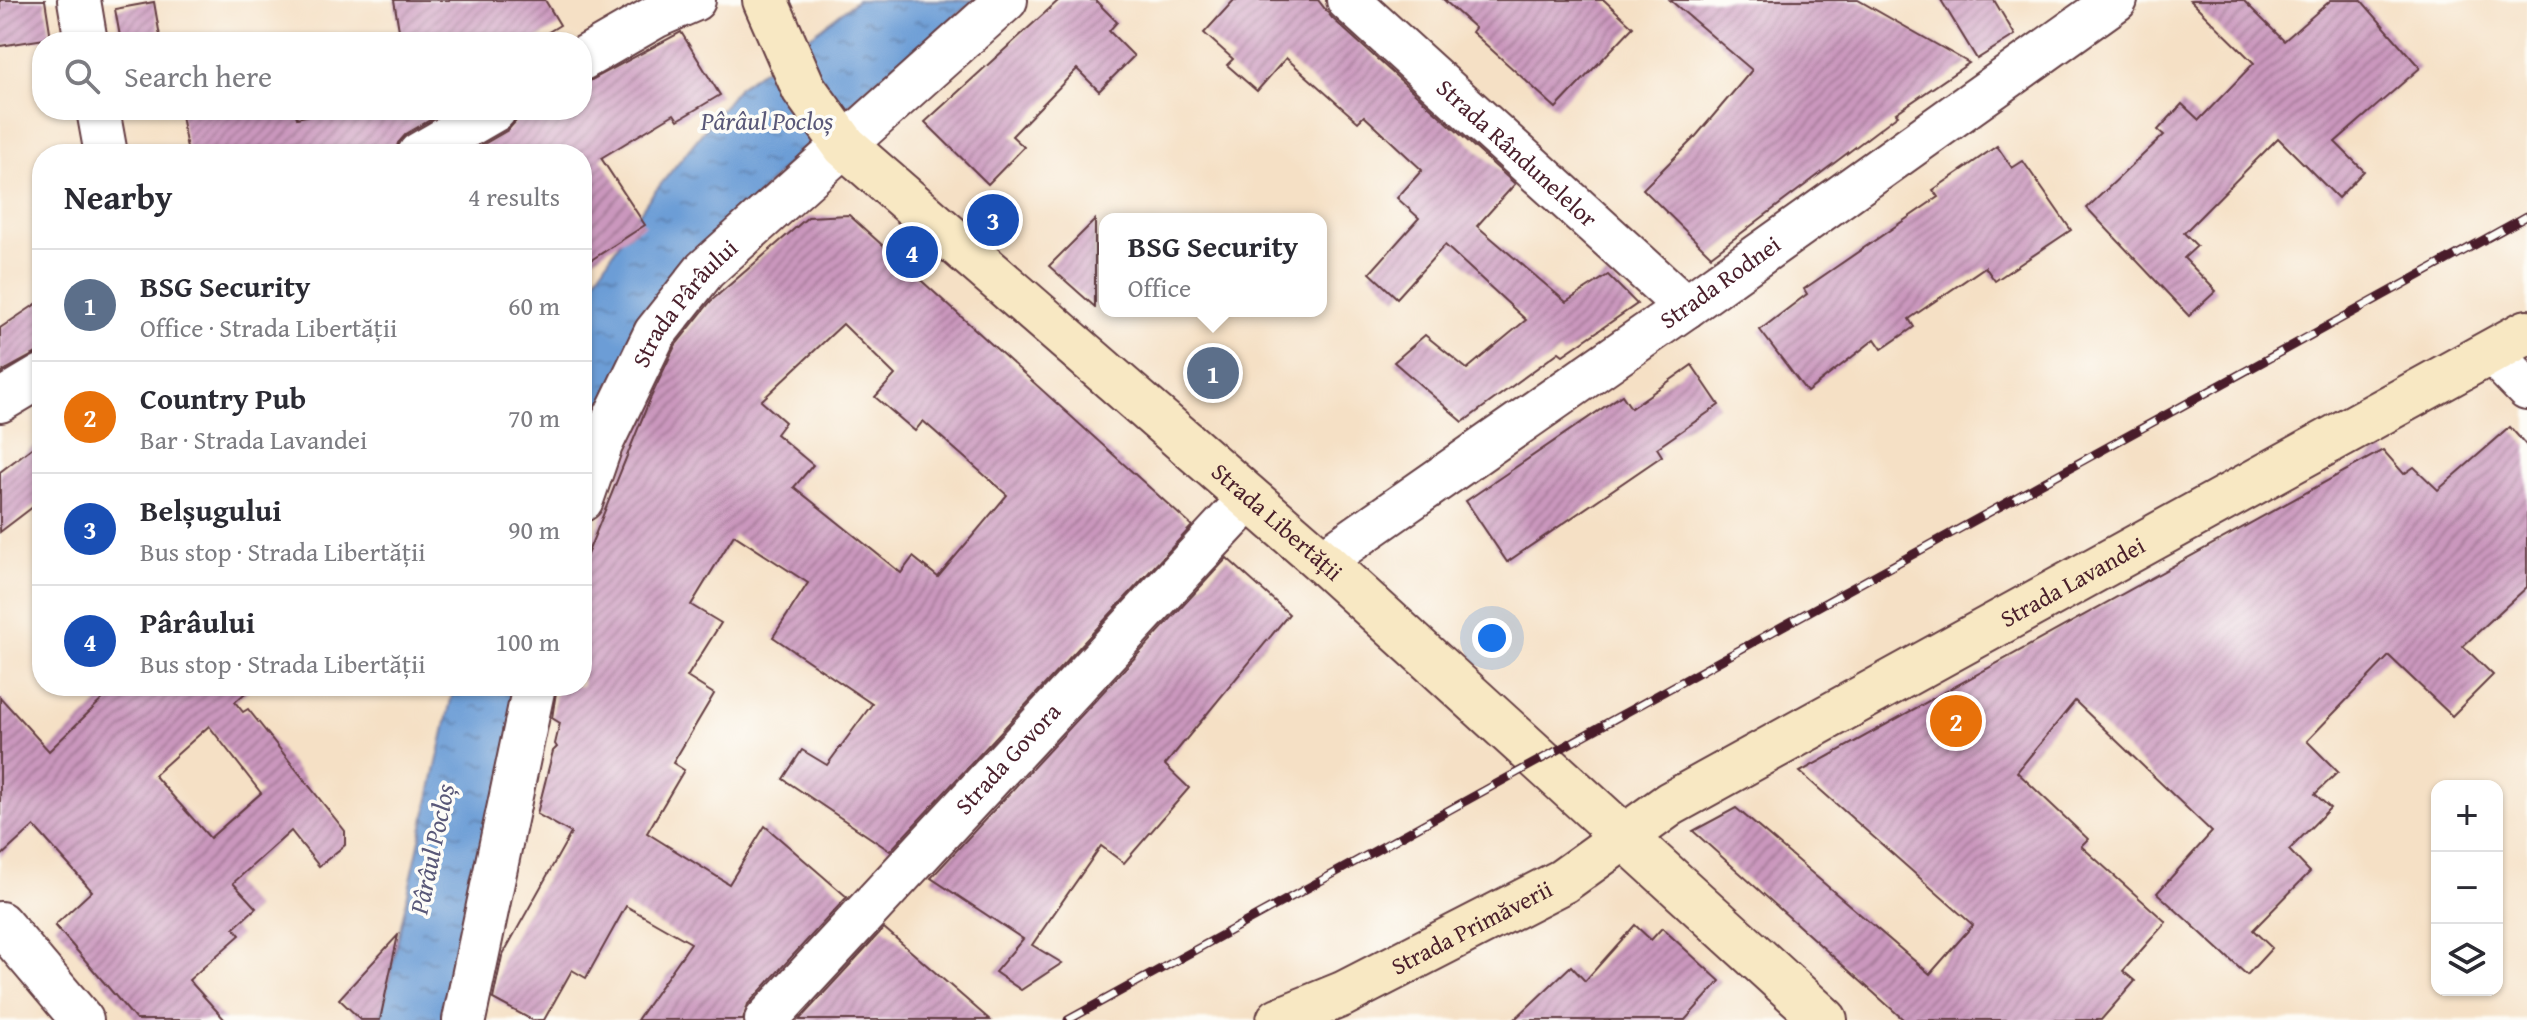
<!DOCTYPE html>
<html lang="en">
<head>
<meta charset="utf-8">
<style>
	:root { --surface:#fff; --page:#f7f7f7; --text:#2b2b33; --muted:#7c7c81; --line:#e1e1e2; --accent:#b5179e }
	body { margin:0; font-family:"Gentium Book Plus",serif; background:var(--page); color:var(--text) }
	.controls { position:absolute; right:24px; bottom:24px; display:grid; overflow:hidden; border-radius:16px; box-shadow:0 2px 6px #0004 }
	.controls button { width:72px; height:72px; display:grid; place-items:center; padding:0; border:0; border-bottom:2px solid var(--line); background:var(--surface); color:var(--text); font:40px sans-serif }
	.you { position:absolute; left:1492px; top:638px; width:28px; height:28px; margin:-20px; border:6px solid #fff; border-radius:50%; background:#1a73e8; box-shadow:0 0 0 12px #1a73e833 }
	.badge { display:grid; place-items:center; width:52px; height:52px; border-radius:50%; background:var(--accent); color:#fff; font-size:26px; font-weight:700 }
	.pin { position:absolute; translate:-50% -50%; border:4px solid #fff; box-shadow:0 2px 8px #0006 }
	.popup { position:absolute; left:1099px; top:213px; width:228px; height:104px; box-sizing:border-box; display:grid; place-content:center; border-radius:16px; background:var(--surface); filter:drop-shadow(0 2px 6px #0005); font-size:26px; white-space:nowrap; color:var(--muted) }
	.popup b { font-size:30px; color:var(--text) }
	.popup::after { content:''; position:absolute; left:50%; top:100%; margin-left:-16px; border:16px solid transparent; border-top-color:var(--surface) }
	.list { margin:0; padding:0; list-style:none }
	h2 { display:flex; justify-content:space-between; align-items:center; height:104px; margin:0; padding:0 32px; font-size:34px }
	h2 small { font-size:26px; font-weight:400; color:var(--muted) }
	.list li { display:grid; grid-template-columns:52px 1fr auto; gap:24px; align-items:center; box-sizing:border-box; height:112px; padding:0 32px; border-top:2px solid var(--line) }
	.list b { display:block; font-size:30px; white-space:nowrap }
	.list p { margin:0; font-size:26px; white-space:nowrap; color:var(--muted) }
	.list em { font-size:26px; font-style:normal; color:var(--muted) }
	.icon { flex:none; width:44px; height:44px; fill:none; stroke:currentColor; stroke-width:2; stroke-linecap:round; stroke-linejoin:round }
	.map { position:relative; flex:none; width:2527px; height:1020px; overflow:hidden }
	.search { position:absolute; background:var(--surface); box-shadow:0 2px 6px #0004; left:32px; top:32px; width:560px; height:88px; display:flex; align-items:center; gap:20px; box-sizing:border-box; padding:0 28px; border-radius:32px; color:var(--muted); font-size:30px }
	.panel { position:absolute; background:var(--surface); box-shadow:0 2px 6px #0004; left:32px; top:144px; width:560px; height:552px; border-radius:32px }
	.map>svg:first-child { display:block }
</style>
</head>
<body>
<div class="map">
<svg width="2527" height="1020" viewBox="0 0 2527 1020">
	<defs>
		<pattern id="water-ripples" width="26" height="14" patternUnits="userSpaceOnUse" patternTransform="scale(2)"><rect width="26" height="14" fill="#6c9dd6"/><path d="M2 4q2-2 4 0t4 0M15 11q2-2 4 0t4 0" fill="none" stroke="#5b7fae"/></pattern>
		<pattern id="building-hatch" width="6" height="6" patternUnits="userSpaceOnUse" patternTransform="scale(2)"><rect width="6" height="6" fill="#ca97bd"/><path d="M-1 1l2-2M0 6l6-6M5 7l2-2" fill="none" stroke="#a67b9a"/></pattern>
	</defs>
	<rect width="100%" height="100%" fill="#fdfcf7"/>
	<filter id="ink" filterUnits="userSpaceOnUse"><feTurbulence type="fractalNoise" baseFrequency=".0125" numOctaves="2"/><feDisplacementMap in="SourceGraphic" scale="16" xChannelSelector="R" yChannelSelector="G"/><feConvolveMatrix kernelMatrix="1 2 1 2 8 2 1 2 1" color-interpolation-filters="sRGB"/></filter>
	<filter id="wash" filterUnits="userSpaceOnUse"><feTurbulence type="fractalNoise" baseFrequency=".006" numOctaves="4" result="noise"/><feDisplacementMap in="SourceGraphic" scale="32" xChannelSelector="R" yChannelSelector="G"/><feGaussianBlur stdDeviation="1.8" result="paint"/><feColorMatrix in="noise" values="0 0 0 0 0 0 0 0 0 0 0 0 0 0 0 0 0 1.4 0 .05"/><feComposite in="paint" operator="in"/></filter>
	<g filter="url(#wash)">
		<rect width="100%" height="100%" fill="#f5e0c5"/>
		<g fill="url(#water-ripples)" stroke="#5b5e80" stroke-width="2">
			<path d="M857,0H975L866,89L787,164L701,258L582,453V303L598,275L648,200L739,87L823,27Z"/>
			<path d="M454,686H521L451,1020H380Z"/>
		</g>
		<g id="blocks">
			<g fill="url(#building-hatch)" fill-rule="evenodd">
				<path d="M0,0H45L51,38L0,46Z"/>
				<path d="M394,0H545L560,25L532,42H401Z"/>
				<path d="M1059,0H1095L1117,22L1109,31L1134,56L1099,91L1077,69L1012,136L1024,147L988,184L925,122Z"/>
				<path d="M1234,0H1318L1332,18L1515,184L1477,226L1566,302L1608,275L1637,304L1563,355L1559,352L1463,422L1394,362L1425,335L1467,369L1526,320L1445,245L1397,298L1370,273L1419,218L1397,198L1422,170L1364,116L1358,122L1286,58L1257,91L1227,65L1233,59L1204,33Z"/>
				<path d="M1444,0H1604L1633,27L1556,108L1472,32L1475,28Z"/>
				<path d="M1670,0H1858L1969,63L1896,113L1898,115L1711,256L1643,189L1696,136L1752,70Z"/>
				<path d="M1941,0H1994L2015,35L1977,59Z"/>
				<path d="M2190,0H2243L2284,41L2331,0H2361L2420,68L2335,142L2364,171L2338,198L2278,138L2184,233L2197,246L2184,258L2216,291L2189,316L2087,208L2164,135L2158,130L2182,104L2199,120L2254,63Z"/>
				<path d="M154,2L161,42H121L115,9Z"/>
				<path d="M681,32L720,95L678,120L674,114L601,158L645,225L582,266V154H467L508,130L516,121L519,110H582V85Z"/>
				<path d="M180,110H295L297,118L331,110H447L406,134L398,143L395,154H188Z"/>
				<path d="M1997,146L2012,168L2023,161L2071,230L1995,281L1985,267L1909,319L1914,327L1882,349L1875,339L1807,392L1760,330L1807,294L1804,289L1938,197L1933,190Z"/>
				<path d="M849,215L1192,526L890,851L783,779L802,750L827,765L872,704L773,637L808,583L734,535L691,605L721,623L687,677L714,694L673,763L684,770L647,833L729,884L765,826L847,897L748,1004L743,1020H637L691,943L626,906L586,978L572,970L544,1020H532L493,999L502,956L571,833L537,814L553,751L557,747L555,744L560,723L552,718L557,686H582V567L650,399L675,346L711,301L808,217ZM843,324L895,375L875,397L915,431L923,421L1007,495L938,577L913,557L901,573L794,487L813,465L776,434L785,422L761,401Z"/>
				<path d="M1095,220V307L1049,266Z"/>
				<path d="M42,300V350L0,373V328Z"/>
				<path d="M1692,365L1719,405L1657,448L1662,456L1507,562L1466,501L1622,395L1631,408Z"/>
				<path d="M2510,427L2527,446V587L2463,646L2493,675L2452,716L2389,656L2307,741L2338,772L2315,794L2330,808L2289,850L2310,872L2253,930L2272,948L2247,975L2157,893L2212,832L2075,701L2017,772L2088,839L2081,846L2166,922L2123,971L2135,981L2101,1020H1904L1693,831L1736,808L1930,974L1973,925L1800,772L2383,450L2404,474L2414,467L2438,490Z"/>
				<path d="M42,440V500L0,532V472Z"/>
				<path d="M1227,558L1289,614L1165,765L1189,788L1124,863L1101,846L1032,945L1062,963L1021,990L995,972L1023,939L931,878Z"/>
				<path d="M116,686H253L235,702L243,712L248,709L345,831V845L319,866L291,831L233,883L256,908L234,928L240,935L189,980L225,1020H136L55,925L92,891L34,826L0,857V697L49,751ZM209,726L261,793L210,838L154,775Z"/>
				<path d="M1635,925L1651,940L1662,928L1720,981L1685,1020H1514L1571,966L1585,981Z"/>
				<path d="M884,928L990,1020H799Z"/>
				<path d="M398,935L380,1020H361L339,999Z"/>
			</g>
		</g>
	</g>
	<g filter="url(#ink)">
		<use href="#blocks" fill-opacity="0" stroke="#643c42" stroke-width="2"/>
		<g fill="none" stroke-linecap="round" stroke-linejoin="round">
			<g stroke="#643c42" stroke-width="46">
				<g id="street">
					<path d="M79,0L86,42"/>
					<path id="s1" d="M1348,0L1686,307"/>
					<path d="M582,59L655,17L694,0"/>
					<path d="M98,110L106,154"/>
					<path d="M419,154L495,110"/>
					<path d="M2491,352L2527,389"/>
					<path d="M0,401L42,376"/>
					<path id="s2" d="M582,500L601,445L655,333L705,270L1006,0"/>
					<path id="s3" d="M1322,561L1686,307L2116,0"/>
					<path d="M0,923L82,1020"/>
					<path d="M464,1020L534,686"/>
					<path id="s4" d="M766,1020L1249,499"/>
				</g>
			</g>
			<g stroke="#643c42" stroke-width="48">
				<g id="secondary">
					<path id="s5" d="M765,0L804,89L845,146L1322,561L1825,1020"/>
					<path id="s6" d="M1279,1020L1343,994L1563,881L1670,804L2527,332"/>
				</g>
			</g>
			<path stroke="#643c42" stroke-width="5" stroke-dasharray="2 6" stroke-linecap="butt" d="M469,686L487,690"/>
			<use href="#street" stroke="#fff" stroke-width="42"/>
			<use href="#secondary" stroke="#f8e8c3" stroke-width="44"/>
			<g stroke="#4a1f2b" stroke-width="9">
				<path id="rail" d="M1068,1020L2527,216"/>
			</g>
			<use href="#rail" stroke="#fdfcf7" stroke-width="6" stroke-dasharray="18" stroke-linecap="butt"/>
		</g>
	</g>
	<g text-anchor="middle" stroke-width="7" stroke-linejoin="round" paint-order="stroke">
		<g font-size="24" fill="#4a1f2b" stroke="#fdfcf7">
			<text dy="8" stroke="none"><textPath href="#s1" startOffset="228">Strada Rândunelelor</textPath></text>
			<text dy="8" stroke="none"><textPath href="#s3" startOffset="486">Strada Rodnei</textPath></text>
			<text dy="8" stroke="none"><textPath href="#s2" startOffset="224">Strada Pârâului</textPath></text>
			<text dy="8" stroke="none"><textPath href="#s5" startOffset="740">Strada Libertății</textPath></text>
			<text dy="8" stroke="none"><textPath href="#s6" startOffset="908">Strada Lavandei</textPath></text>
			<text dy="8" stroke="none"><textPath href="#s4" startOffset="356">Strada Govora</textPath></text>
			<text dy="8" stroke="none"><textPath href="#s6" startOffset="214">Strada Primăverii</textPath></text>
		</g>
		<g font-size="26" font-style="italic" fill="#595878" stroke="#fdfcf7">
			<text x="767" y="130">Pârâul Pocloș</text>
			<text transform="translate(432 849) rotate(-78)" y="9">Pârâul Pocloș</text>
		</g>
	</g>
</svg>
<div class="controls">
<button>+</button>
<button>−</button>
<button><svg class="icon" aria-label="layers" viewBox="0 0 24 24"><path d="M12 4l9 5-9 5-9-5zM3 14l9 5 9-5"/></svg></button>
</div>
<div class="you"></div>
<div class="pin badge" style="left:1213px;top:373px;background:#5c6f8a">1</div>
<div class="popup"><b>BSG Security</b>Office</div>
<div class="pin badge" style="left:1956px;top:721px;background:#e8710a">2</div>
<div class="pin badge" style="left:993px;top:220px;background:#1a4fb4">3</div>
<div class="pin badge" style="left:912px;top:252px;background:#1a4fb4">4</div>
<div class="search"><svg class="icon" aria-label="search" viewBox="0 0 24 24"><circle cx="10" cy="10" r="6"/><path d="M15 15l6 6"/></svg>Search here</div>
<section class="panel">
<h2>Nearby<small>4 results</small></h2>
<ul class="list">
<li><span class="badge" style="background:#5c6f8a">1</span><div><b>BSG Security</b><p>Office · Strada Libertății</p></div><em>60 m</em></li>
<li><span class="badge" style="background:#e8710a">2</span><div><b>Country Pub</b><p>Bar · Strada Lavandei</p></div><em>70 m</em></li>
<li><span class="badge" style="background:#1a4fb4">3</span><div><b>Belșugului</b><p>Bus stop · Strada Libertății</p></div><em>90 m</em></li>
<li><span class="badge" style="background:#1a4fb4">4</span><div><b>Pârâului</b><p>Bus stop · Strada Libertății</p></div><em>100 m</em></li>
</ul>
</section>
</div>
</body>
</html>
